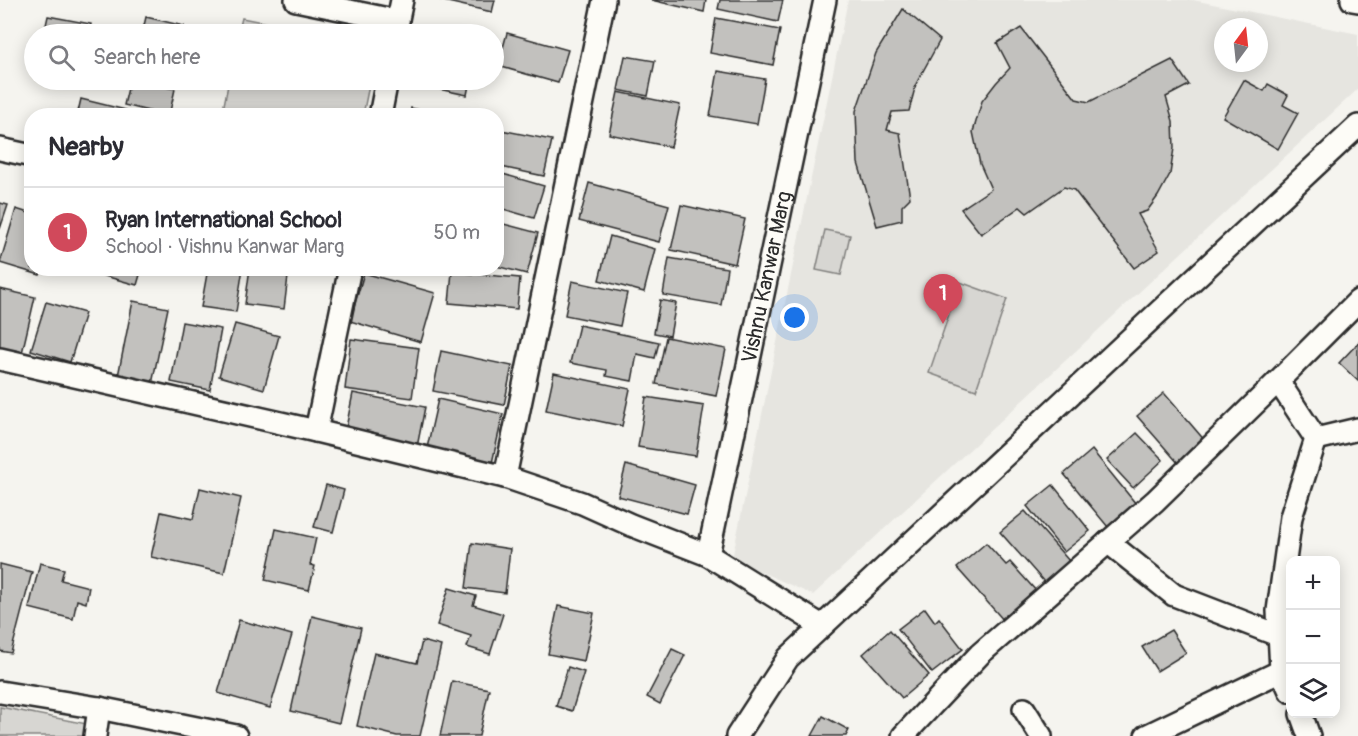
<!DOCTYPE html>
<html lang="en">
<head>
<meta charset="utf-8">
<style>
	:root { --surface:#fff; --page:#f2f2f3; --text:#2b2b33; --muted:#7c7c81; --line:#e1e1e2; --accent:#d1495b }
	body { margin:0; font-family:Pangolin,sans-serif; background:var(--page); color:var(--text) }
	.controls { position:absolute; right:18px; bottom:18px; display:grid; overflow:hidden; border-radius:12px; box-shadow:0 3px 15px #0003 }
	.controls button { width:54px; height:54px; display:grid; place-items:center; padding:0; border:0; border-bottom:2px solid var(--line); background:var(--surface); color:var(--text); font:30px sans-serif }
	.compass { position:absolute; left:1214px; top:18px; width:54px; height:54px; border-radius:50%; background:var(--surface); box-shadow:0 3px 15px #0003; rotate:15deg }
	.you { position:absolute; left:795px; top:318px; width:21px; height:21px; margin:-15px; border:4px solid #fff; border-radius:50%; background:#1a73e8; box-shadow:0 0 0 9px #1a73e833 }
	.badge { display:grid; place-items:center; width:39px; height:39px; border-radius:50%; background:var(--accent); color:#fff; font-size:20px; font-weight:700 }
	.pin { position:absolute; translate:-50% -50px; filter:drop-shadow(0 2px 3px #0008) }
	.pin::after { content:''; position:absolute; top:32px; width:21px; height:18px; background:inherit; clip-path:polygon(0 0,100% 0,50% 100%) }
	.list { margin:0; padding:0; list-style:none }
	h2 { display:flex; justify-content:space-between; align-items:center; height:78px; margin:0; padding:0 24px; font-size:26px }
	h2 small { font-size:20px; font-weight:400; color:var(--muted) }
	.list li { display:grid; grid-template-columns:39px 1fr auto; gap:18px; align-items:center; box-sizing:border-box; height:90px; padding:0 24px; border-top:2px solid var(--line) }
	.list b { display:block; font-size:22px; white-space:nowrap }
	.list p { margin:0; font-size:20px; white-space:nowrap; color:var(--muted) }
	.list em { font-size:20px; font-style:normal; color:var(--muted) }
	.icon { flex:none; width:33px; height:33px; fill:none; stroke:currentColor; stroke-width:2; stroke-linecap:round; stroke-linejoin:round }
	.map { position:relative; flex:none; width:1358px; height:736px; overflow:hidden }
	.search { position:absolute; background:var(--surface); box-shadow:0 3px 15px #0003; left:24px; top:24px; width:480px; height:66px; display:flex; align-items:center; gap:15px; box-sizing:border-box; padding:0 21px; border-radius:33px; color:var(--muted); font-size:22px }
	.panel { position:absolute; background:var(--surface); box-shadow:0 3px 15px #0003; left:24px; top:108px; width:480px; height:168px; border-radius:24px }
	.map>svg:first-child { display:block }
</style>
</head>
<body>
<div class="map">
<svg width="1358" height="736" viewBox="0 0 1358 736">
	<rect width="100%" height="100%" fill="#f5f4ef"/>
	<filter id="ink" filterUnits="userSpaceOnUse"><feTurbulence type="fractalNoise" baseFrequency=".0167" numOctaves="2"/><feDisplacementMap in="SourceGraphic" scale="12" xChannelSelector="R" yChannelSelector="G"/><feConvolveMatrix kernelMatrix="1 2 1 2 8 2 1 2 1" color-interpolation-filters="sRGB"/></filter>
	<g filter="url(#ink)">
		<path fill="#e6e5e0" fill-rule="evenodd" d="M848,0H1193L1358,34V89L813,595L732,559ZM1223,27H1259V63H1223Z"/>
		<g fill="#d7d6d2" stroke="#81807e" stroke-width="1.5">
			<path d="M242,18L322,34H238Z"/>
			<path d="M229,80H370L363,115H222Z"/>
			<path d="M825,230L850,235L841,275L816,270Z"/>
			<path d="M960,282L1007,299L976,390L929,373Z"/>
			<path d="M0,707L87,724L85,736H0Z"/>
		</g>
		<g fill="#c2c1be" stroke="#2b2b2b" stroke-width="1.5">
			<path d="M439,0H495L492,12Z"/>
			<path d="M651,0H706L704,12Z"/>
			<path d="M720,0H783L778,22L718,9Z"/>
			<path d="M903,9L940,40L916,84L909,111L892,112L887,130L900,133L910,198L902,206V220L877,226L858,163L856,111L876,53Z"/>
			<path d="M48,16L91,24L89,34H44Z"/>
			<path d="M146,17L184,26L182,34H142Z"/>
			<path d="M716,18L780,30L773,65L710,53Z"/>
			<path d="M1021,28L1076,99L1089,102L1172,60L1189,85L1166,97L1173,121L1174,148L1170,174L1158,196L1147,211L1138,214L1159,251L1134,268L1074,190L1064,187L1027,213L1020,207L981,234L961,209L991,189L980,164L973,132L982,101L996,83L1010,68L997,43Z"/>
			<path d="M507,33L568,50L558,83L498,66Z"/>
			<path d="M625,56L655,61L648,96L618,90Z"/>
			<path d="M718,71L765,79L757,124L710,116Z"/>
			<path d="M130,80L175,89L169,116L124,105Z"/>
			<path d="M149,80H171L169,85Z"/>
			<path d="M411,80H470L467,95L410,83Z"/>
			<path d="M1244,80L1264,91L1268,84L1288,95L1283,105L1298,113L1278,149L1223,117Z"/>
			<path d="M618,92L680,105L671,147L609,134Z"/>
			<path d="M81,99L126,110L125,116H77Z"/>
			<path d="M411,108L447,116H410Z"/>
			<path d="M496,129L552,140L544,176L496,166Z"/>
			<path d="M496,172L544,186L534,218L496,207Z"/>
			<path d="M589,183L669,205L659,242L579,221Z"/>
			<path d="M0,203L8,205L0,229Z"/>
			<path d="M681,205L745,219L735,264L671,250Z"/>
			<path d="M16,209L32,214V268H42L40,275L0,263Z"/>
			<path d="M496,222L538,233L527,274L496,266Z"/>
			<path d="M610,236L655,249L644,292L599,280Z"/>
			<path d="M669,258L727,268L721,305L663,295Z"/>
			<path d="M103,268H142L137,285L101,275Z"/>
			<path d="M208,268H243L236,312L201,307Z"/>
			<path d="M250,268H289L284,309L245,304Z"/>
			<path d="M452,272L520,278L517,309L449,303Z"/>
			<path d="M364,273L435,293L421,342L350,321Z"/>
			<path d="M572,281L627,293L620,326L565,315Z"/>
			<path d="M0,289L35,297L22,353L0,348Z"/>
			<path d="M660,300L676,303L670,336L654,333Z"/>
			<path d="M133,301L168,308L152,384L118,376Z"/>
			<path d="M46,302L85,313L70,362L31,350Z"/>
			<path d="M182,322L221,329L210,390L171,382Z"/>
			<path d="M235,324L279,336L264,389L219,376Z"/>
			<path d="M579,325L659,342L655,358L637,354L632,381L606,376L607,370L570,363Z"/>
			<path d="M666,337L726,349L716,396L656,384Z"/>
			<path d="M351,339L419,348L412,398L345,389Z"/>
			<path d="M1358,343V381L1339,363Z"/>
			<path d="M441,351L512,366L504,405L433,391Z"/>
			<path d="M554,373L630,389L622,426L546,410Z"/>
			<path d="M353,393L425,407L417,447L345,433Z"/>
			<path d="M1164,393L1206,442L1179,464L1137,416Z"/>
			<path d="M646,397L704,406L696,456L638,447Z"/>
			<path d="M438,399L503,414L492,463L427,448Z"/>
			<path d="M1137,433L1163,460L1133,488L1107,460Z"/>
			<path d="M1092,450L1136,504L1108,527L1064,474Z"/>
			<path d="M626,465L695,485L687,514L618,496Z"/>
			<path d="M326,485L344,490L333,532L314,527Z"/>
			<path d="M1053,485L1090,531L1064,552L1027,506Z"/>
			<path d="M200,488L241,498L224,573L151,557L161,512L193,519Z"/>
			<path d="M1025,511L1070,562L1045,583L1000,532Z"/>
			<path d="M276,529L316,538L310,565L315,566L309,590L265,580Z"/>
			<path d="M472,543L510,549L505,593L466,588Z"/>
			<path d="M986,543L1006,565L1010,562L1038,593L1005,622L957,568Z"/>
			<path d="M40,563L64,569L61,580L89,587L86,603L77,600L73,619L29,608Z"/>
			<path d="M0,564L32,572L11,653L0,651Z"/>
			<path d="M449,588L476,596L473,605L503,614L490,654L467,647L471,636L437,625Z"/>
			<path d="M558,606L594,613L584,661L548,654Z"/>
			<path d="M925,608L935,622L939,618L963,649L932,673L898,629Z"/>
			<path d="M312,616L361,628L339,723L291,711Z"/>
			<path d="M239,620L292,635L270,708L218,693Z"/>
			<path d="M890,630L929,675L902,698L863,654Z"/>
			<path d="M1171,630L1186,653L1157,671L1142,647Z"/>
			<path d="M422,641L441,646L420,736H397L357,726L374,653L417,663Z"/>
			<path d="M672,649L685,655L660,704L647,697Z"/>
			<path d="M568,667L584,672L572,711L556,706Z"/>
			<path d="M452,681L489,689L479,736H440Z"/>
			<path d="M823,716L849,730L846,736H812Z"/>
		</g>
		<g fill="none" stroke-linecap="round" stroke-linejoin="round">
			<g stroke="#2b2b2b" stroke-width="26">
				<g id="minor">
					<path d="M296,0L398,21"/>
					<path d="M1352,0L1358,1"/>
					<path d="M395,34L402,0"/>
					<path d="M380,116L387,80"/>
					<path d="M0,149L32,156"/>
					<path d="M0,359L316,431L505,477L582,503L631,525L708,555L822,626"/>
					<path d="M1278,381L1316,439L1291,517L1278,611L1281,671L1290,691"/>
					<path d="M316,431L350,268"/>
					<path d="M1316,439L1358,429"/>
					<path d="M505,477L604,0"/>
					<path d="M1108,542L1174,595L1280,636"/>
					<path id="s1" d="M708,555L825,0"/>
					<path d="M0,692L99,708L236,736"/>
					<path d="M1024,709L1041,736"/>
					<path d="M1301,714L1309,736"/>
					<path d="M95,736L99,708"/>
					<path d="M737,736L788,658L1358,126"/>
					<path d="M903,736L980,654L1155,501L1278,381L1358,301"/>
					<path d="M1146,736L1281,671"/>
				</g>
			</g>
			<use href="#minor" stroke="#fdfcf7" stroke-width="21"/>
		</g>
	</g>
	<g text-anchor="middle" stroke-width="4.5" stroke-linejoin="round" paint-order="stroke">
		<g font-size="21" fill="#2b2b2b" stroke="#fdfcf7">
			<text dy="7" stroke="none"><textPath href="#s1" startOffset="284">Vishnu Kanwar Marg</textPath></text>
		</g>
	</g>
</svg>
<div class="controls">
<button>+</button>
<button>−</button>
<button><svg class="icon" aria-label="layers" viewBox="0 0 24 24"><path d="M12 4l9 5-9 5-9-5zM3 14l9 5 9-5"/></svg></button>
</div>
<svg class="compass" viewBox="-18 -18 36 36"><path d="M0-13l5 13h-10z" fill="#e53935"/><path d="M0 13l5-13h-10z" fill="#7c7c81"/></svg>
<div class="you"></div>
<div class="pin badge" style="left:943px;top:324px">1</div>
<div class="search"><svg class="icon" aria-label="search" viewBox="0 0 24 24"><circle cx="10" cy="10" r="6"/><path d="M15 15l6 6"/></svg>Search here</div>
<section class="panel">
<h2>Nearby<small></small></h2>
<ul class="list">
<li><span class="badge">1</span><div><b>Ryan International School</b><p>School · Vishnu Kanwar Marg</p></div><em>50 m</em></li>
</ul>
</section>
</div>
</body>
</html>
